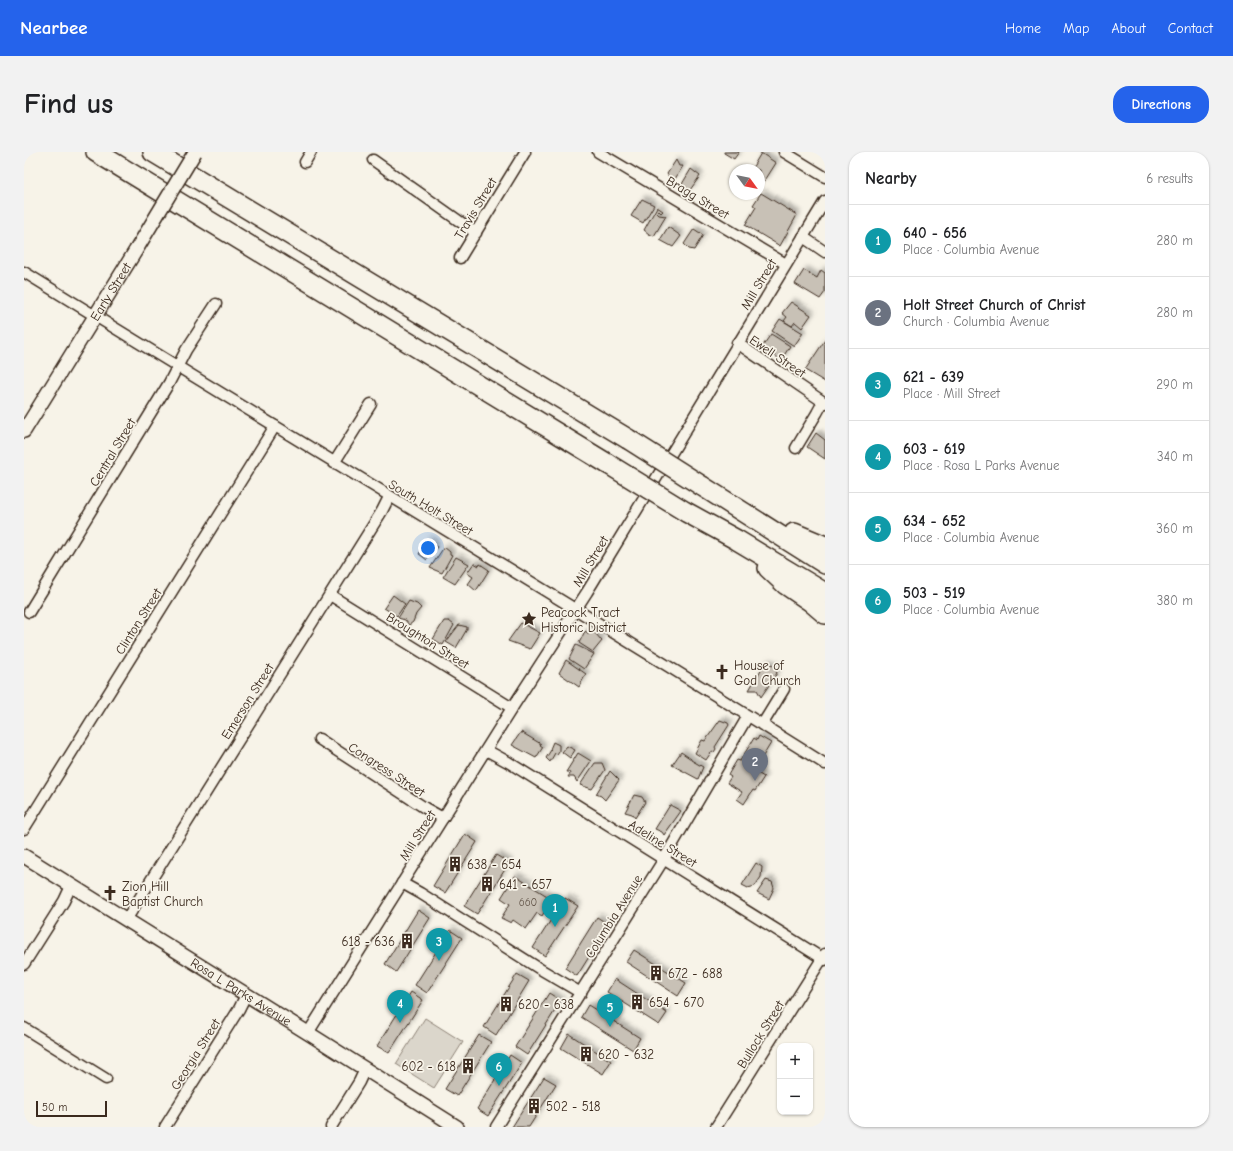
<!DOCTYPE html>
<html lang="en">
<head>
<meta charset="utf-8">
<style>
	:root { --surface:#fff; --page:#f2f2f2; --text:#202124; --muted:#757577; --line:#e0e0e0; --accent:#2563eb }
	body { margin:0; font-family:"Comic Neue",sans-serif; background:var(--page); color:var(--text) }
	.controls { position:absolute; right:12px; bottom:12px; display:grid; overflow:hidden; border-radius:8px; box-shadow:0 1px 3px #0004 }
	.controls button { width:36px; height:36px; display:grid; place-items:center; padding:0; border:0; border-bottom:1px solid var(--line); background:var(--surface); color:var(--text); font:20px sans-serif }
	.compass { position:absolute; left:705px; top:12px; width:36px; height:36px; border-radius:50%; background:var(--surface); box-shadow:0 1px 3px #0004; rotate:123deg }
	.scale { position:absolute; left:12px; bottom:10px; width:71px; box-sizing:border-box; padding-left:4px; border:2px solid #3b2a1e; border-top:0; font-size:11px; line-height:14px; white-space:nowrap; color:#3b2a1e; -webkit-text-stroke:3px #f7f3e8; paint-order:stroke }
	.you { position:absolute; left:404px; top:396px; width:14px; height:14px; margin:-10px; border:3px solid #fff; border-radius:50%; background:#1a73e8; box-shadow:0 0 0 6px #1a73e833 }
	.badge { display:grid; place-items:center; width:26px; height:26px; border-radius:50%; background:var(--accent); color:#fff; font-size:13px; font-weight:700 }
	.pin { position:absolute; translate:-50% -33px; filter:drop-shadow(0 1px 2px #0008) }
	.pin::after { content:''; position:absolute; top:21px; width:14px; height:12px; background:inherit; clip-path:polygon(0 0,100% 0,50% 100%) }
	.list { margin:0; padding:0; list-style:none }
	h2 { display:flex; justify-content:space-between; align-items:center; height:52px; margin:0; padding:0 16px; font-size:17px }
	h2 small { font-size:13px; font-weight:400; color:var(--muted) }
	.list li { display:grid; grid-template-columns:26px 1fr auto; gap:12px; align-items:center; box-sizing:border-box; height:72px; padding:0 16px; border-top:1px solid var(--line) }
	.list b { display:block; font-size:15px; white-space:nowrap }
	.list p { margin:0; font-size:13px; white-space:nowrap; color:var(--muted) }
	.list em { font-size:13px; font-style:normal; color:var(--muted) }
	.map { position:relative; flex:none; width:801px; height:975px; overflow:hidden; border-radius:16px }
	header { display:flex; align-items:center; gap:24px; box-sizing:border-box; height:56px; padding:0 20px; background:var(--accent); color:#fff }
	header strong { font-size:19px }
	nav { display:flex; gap:22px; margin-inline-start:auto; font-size:14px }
	.intro { display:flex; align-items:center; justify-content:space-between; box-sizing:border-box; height:96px; padding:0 24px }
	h1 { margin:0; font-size:28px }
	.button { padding:10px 18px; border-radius:16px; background:var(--accent); color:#fff; font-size:14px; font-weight:700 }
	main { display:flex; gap:24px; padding:0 24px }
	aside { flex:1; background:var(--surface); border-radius:16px; box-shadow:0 1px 3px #0004 }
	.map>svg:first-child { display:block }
</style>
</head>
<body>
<header>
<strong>Nearbee</strong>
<nav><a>Home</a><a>Map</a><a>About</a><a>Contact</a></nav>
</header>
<div class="intro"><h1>Find us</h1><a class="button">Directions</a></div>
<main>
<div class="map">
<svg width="801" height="975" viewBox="0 0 801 975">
	<defs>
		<filter id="shadow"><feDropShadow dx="3.5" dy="-3.5" stdDeviation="2" flood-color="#0004"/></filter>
	</defs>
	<rect width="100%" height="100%" fill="#f7f3e8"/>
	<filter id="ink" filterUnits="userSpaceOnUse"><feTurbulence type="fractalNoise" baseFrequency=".025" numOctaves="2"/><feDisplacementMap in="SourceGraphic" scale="8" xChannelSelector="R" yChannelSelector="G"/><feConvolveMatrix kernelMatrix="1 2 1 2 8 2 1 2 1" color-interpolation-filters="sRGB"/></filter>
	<g filter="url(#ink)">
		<path fill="#dbd6cb" stroke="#8b8074" d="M401,866L439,890L410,936L372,912Z"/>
		<g fill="#c8c1b6" stroke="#3b2a1e" filter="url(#shadow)">
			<path d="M700,0H715L710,7L700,1Z"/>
			<path d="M737,1L752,11L740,30L735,27V18H727Z"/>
			<path d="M652,8L655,14H659L651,27L646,26L643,22Z"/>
			<path d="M667,17L676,24L666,38L662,36L658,32Z"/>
			<path d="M737,41L773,63L756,94L721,73L732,55L729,53Z"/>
			<path d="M618,47L630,53L619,71L607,64Z"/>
			<path d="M633,55L639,59L637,61L635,59L633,61L635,63L642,64L630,84L625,82L620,78Z"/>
			<path d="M644,75L657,84L649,95L636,88Z"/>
			<path d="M670,77L679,83L670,98L665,97L660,92Z"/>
			<path d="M780,118L793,126L797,118L801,121V140L796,147L771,132Z"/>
			<path d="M767,150L787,163L778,176L771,170L768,174L760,169L763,165L758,161Z"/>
			<path d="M756,167L779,181L770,194L748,179Z"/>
			<path d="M747,182L766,194L757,208L738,195Z"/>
			<path d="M801,188V230L781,218Z"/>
			<path d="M792,281L801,288V307L783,295Z"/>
			<path d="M403,388L409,390L413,395L403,408L395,402Z"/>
			<path d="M420,395L426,400V402L428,403L418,421L406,416Z"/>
			<path d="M432,405L445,412L431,432L419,425Z"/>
			<path d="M450,411L455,414L456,412L465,418L452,439L444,432L449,425L443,421Z"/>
			<path d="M369,443L381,452L373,464L360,456Z"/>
			<path d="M385,449L393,452L397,456L392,462L389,470L385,473L381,468L374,466Z"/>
			<path d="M420,469H425L430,473L419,493L409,487Z"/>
			<path d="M497,471L516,481L506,497L484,489Z"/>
			<path d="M435,473L443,475V477L432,496L422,490Z"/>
			<path d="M561,479L565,482V479L571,481L578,489L569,500L555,491Z"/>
			<path d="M552,493L570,502L560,517L545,507Z"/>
			<path d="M542,508L562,522L555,535L535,521Z"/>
			<path d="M741,511L749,513L753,521L737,545L733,538H725Z"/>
			<path d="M696,568L704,571L705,573L691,595L692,597L690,600L688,599L682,608L671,601L678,588L681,589Z"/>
			<path d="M497,580L517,592L516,593L519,595L512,606L488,593Z"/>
			<path d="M735,584L747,591L730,619L740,625L731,639L729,638L720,652L713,647L718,640L703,631L707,625L704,623L713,608L716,609L730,586L733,588Z"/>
			<path d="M529,590L535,593V599L533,602L531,601L526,610L522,606L527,598L526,597Z"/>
			<path d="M543,594L551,598L546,606L538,600Z"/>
			<path d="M657,600L667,607V608L679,615L674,627L648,613Z"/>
			<path d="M554,601L567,609L553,630L550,625H544L546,622L545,620H542Z"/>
			<path d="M571,611H578L581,618L568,637L556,633Z"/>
			<path d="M586,619L595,628L581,648L577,644L572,642Z"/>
			<path d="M610,643L618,645L621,650L611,666L608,662L601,660Z"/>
			<path d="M646,653L657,659L640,683L638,680L631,677Z"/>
			<path d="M441,682L453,690L421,741L409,734Z"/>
			<path d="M472,703L485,711L453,762L440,754Z"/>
			<path d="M732,711L738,715L737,725L731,734L724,736L718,733Z"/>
			<path d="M491,724L528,747L518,764L513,761L502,777L489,768L487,771L477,766L486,752L477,746Z"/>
			<path d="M742,728L748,730L750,736L745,747L733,741Z"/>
			<path d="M541,746L554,754L521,804L509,796Z"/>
			<path d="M394,758L406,766L372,820L361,812Z"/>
			<path d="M573,765L585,773L553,824L541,816Z"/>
			<path d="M426,778L438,786L403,841L391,833Z"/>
			<path d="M610,798L662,831L654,844L602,810Z"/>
			<path d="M493,822L505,829L472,883L460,875Z"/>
			<path d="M591,827L643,861L635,873L583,840Z"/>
			<path d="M387,840L399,848L365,901L353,894Z"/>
			<path d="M525,841L537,849L503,903L491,895Z"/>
			<path d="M564,853L616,886L609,898L557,865Z"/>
			<path d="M545,882L587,909L579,922L537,896Z"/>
			<path d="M455,883L467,890L433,944L421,937Z"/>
			<path d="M486,903L498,911L464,964L453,957Z"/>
			<path d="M520,925L532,932L505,975H488Z"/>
		</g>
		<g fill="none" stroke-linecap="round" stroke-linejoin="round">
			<g stroke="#3b2a1e" stroke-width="13">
				<g id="minor">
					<path d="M574,0L762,112"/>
					<path d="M760,0L801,25"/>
					<path d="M349,8L452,81"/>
					<path d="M281,10L287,0"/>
					<path d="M779,85L801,100"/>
					<path d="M436,106L501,0"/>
					<path d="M0,120C266,285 536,445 801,612"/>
					<path d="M713,191L801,251"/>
					<path d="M772,296L793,261L799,250"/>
					<path d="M310,311L347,252"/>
					<path d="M306,443L488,556"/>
					<path d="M5,460L145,231L162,198L192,152"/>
					<path d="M738,573L760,537"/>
					<path d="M295,587L401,656L419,666"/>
					<path d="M462,598L484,610L801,808"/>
					<path d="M0,677L251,274"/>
					<path d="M378,731L396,741L516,817L557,841"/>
					<path d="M102,768L358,359L365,345"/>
					<path d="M0,812L40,749L47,734"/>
					<path d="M0,876L82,927"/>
					<path d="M284,881L488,556L563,440L801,49"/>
					<path d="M141,975L215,857L222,843"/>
					<path d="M307,975L335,930L341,917"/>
					<path d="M472,975L640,707L724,564"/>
					<path d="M692,975L801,802"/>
				</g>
			</g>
			<g stroke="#3b2a1e" stroke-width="16">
				<g id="tertiary">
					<path id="s1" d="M0,279L112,98"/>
					<path id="s2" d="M0,704L284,881L433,975"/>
				</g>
			</g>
			<g stroke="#3b2a1e" stroke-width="22">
				<g id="motorway">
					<path d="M72,0L584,312"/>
					<path d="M129,0L604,287"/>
					<path d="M678,334L801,412"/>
					<path d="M662,360L713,388L801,441"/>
					<path d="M770,381L801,394"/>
					<path d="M744,416L762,433L787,450L801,462"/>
				</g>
			</g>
			<use href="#minor" stroke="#f7f3e8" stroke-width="10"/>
			<use href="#tertiary" stroke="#f7f3e8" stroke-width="13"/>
			<use href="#motorway" stroke="#f7f3e8" stroke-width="19"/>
			<g stroke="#3b2a1e" stroke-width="16" stroke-linecap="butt">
				<path id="tertiary-bridge" d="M112,98L171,0"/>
			</g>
			<g stroke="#3b2a1e" stroke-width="22" stroke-linecap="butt">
				<g id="motorway-bridge">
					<path d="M604,287L678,334"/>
					<path d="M584,312L662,360"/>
				</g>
			</g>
			<use href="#tertiary-bridge" stroke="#f7f3e8" stroke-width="13"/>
			<use href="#motorway-bridge" stroke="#f7f3e8" stroke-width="19"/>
		</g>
	</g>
	<defs>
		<g id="sight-bare" transform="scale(1.2)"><path d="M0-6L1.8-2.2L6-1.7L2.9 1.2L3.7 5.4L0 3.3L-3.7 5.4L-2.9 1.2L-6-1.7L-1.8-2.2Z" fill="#3b2a1e" stroke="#f7f3e8" stroke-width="2.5" paint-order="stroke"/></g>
		<g id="church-bare" transform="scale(1.2)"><path d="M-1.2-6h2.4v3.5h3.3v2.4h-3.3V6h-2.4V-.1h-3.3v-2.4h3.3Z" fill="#3b2a1e" stroke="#f7f3e8" stroke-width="2.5" paint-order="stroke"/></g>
		<g id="building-bare" transform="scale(1.2)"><path d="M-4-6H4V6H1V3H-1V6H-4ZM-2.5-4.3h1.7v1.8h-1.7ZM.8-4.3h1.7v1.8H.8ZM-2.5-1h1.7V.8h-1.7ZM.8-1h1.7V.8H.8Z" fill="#3b2a1e" stroke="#f7f3e8" stroke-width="2.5" paint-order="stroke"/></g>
	</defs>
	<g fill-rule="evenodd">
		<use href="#sight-bare" x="505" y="467"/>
		<use href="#church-bare" x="698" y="520"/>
		<use href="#building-bare" x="431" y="712"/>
		<use href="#building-bare" x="463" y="732"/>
		<use href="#church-bare" x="86" y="741"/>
		<use href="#building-bare" x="383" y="789"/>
		<use href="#building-bare" x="632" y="821"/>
		<use href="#building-bare" x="613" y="850"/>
		<use href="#building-bare" x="482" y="852"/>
		<use href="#building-bare" x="562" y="902"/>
		<use href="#building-bare" x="444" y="914"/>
		<use href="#building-bare" x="510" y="954"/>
	</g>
	<g text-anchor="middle" stroke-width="3.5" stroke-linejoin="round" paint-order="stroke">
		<g font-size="11" fill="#5e5044">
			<text x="504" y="754">660</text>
		</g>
		<g font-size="13" fill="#3b2a1e" stroke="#f7f3e8">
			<text transform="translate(674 45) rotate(31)" y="5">Bragg Street</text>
			<text transform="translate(451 56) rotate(-59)" y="5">Travis Street</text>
			<text transform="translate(734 132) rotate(-59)" y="5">Mill Street</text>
			<text dy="5" stroke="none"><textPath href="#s1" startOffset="164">Early Street</textPath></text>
			<text transform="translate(754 204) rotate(34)" y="5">Ewell Street</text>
			<text transform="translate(88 300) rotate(-59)" y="5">Central Street</text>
			<text transform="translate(407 355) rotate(31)" y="5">South Holt Street</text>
			<text transform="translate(566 409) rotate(-59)" y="5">Mill Street</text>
			<text transform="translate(114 469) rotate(-58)" y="5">Clinton Street</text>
			<text transform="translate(404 488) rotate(32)" y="5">Broughton Street</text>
			<text transform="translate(223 549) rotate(-58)" y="5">Emerson Street</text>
			<text transform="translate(363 617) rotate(33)" y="5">Congress Street</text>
			<text transform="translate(393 683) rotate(-58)" y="5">Mill Street</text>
			<text transform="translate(639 691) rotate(32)" y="5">Adeline Street</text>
			<text transform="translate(589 764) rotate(-58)" y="5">Columbia Avenue</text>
			<text dy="5" stroke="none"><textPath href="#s2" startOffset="256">Rosa L Parks Avenue</textPath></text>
			<text transform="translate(736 882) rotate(-58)" y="5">Bullock Street</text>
			<text transform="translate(171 902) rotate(-58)" y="5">Georgia Street</text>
		</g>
		<g font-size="13" fill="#3b2a1e" stroke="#f7f3e8" text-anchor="start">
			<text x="517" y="465">Peacock Tract<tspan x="517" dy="15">Historic District</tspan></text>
			<text x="710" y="518">House of<tspan x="710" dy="15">God Church</tspan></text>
			<text x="443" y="717">638 - 654</text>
			<text x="475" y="737">641 - 657</text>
			<text x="98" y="739">Zion Hill<tspan x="98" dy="15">Baptist Church</tspan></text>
			<text x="371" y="794" text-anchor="end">618 - 636</text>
			<text x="644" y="826">672 - 688</text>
			<text x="625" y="855">654 - 670</text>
			<text x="494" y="857">620 - 638</text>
			<text x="574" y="907">620 - 632</text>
			<text x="432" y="919" text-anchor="end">602 - 618</text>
			<text x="522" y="959">502 - 518</text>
		</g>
	</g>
</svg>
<div class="controls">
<button>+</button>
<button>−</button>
</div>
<svg class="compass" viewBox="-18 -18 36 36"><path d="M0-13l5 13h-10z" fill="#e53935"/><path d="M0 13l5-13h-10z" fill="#757577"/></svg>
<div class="scale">50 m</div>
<div class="you"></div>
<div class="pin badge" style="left:531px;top:775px;background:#0f9aa8">1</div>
<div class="pin badge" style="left:731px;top:629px;background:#6b7280">2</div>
<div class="pin badge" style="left:415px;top:809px;background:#0f9aa8">3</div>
<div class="pin badge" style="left:376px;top:871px;background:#0f9aa8">4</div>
<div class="pin badge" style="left:586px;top:875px;background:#0f9aa8">5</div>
<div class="pin badge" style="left:475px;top:934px;background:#0f9aa8">6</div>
</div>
<aside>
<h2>Nearby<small>6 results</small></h2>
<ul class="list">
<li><span class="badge" style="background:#0f9aa8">1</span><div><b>640 - 656</b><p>Place · Columbia Avenue</p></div><em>280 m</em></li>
<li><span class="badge" style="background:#6b7280">2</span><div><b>Holt Street Church of Christ</b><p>Church · Columbia Avenue</p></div><em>280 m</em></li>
<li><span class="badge" style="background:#0f9aa8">3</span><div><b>621 - 639</b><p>Place · Mill Street</p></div><em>290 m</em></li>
<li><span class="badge" style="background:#0f9aa8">4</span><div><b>603 - 619</b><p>Place · Rosa L Parks Avenue</p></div><em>340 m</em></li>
<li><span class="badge" style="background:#0f9aa8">5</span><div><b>634 - 652</b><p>Place · Columbia Avenue</p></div><em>360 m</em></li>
<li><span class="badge" style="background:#0f9aa8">6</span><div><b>503 - 519</b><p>Place · Columbia Avenue</p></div><em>380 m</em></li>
</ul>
</aside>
</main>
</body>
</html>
